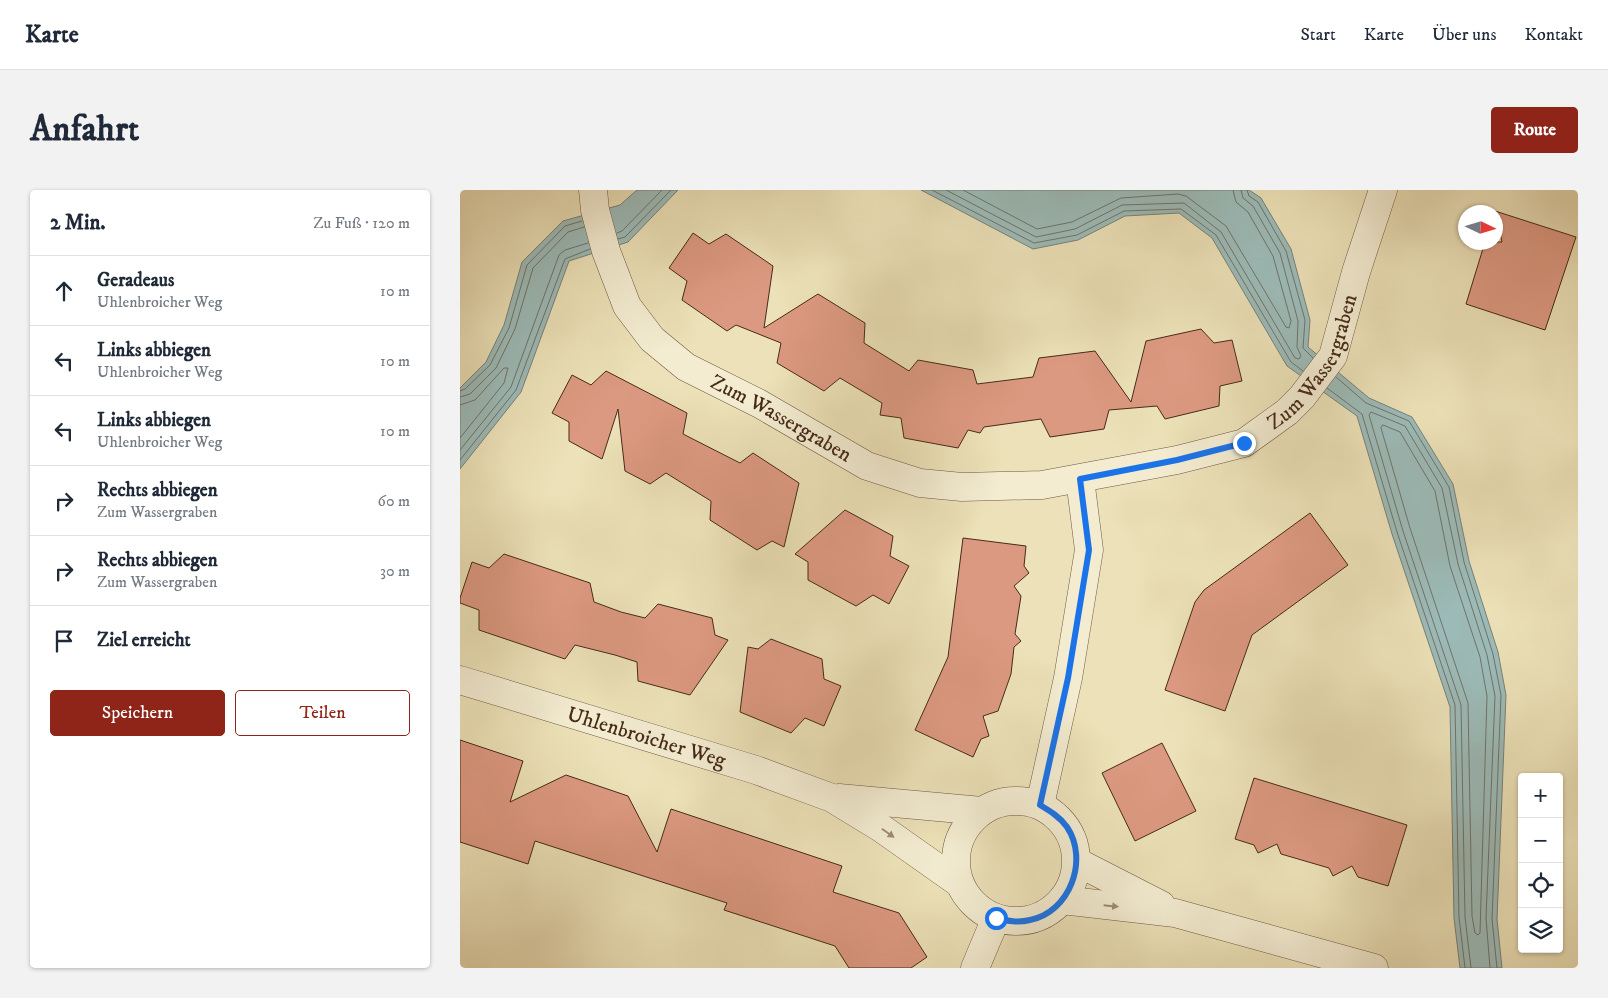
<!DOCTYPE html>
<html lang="de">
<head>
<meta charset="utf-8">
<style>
	:root { --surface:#fff; --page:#f2f2f3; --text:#1f2937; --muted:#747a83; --line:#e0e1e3; --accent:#8f2418 }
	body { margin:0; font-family:"IM FELL DW Pica",serif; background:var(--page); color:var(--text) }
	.controls { position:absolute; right:15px; bottom:15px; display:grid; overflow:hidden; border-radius:5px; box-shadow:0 1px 4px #0004 }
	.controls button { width:45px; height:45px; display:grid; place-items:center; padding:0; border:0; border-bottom:1px solid var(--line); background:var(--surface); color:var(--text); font:25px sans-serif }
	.compass { position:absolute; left:998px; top:15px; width:45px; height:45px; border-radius:50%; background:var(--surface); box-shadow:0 1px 4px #0004; rotate:94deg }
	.stop { position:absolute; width:15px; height:15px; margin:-11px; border:4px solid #1a73e8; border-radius:50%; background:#fff }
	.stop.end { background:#1a73e8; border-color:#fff; box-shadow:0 1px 5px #0008 }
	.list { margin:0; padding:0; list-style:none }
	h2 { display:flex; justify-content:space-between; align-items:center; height:65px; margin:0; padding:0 20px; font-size:21px }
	h2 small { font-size:16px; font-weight:400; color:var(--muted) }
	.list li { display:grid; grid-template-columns:32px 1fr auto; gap:15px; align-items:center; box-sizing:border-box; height:70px; padding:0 20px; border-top:1px solid var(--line) }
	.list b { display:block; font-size:19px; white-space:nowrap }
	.list p { margin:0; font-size:16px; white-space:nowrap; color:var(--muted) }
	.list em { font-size:16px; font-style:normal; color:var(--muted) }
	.actions { display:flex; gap:10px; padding:15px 20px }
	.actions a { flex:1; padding:11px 0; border:1px solid var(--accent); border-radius:5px; text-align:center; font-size:18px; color:var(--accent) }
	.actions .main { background:var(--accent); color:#fff }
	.icon { flex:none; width:28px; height:28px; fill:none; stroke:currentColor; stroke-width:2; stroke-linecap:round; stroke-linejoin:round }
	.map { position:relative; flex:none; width:1118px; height:778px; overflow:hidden; border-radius:5px }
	header { display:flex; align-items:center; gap:30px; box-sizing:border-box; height:70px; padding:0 25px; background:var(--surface); border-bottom:1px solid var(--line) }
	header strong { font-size:24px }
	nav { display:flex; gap:28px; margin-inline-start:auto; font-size:18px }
	.intro { display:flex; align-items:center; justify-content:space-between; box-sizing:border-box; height:120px; padding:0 30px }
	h1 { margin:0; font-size:35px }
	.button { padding:12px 22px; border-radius:5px; background:var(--accent); color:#fff; font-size:18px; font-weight:700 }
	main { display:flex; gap:30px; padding:0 30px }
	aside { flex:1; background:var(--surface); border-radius:5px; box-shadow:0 1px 4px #0004 }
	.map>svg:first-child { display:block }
</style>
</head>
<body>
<header>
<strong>Karte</strong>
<nav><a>Start</a><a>Karte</a><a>Über uns</a><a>Kontakt</a></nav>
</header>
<div class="intro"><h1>Anfahrt</h1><a class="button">Route</a></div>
<main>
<aside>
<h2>2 Min.<small>Zu Fuß · 120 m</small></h2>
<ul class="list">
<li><svg class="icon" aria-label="ahead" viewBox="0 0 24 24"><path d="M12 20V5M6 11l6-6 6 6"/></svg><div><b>Geradeaus</b><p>Uhlenbroicher Weg</p></div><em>10 m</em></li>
<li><svg class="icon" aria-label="left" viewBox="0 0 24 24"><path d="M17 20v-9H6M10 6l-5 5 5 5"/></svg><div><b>Links abbiegen</b><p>Uhlenbroicher Weg</p></div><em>10 m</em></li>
<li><svg class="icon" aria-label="left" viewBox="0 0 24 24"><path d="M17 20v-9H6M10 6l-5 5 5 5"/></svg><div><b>Links abbiegen</b><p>Uhlenbroicher Weg</p></div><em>10 m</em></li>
<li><svg class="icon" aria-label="right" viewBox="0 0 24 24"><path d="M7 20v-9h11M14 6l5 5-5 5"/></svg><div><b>Rechts abbiegen</b><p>Zum Wassergraben</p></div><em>60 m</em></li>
<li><svg class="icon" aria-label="right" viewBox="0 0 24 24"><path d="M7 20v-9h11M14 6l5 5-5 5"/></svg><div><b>Rechts abbiegen</b><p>Zum Wassergraben</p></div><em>30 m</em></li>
<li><svg class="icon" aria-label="arrive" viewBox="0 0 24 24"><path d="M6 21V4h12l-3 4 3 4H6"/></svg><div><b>Ziel erreicht</b></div></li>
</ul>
<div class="actions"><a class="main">Speichern</a><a>Teilen</a></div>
</aside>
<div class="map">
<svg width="1118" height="778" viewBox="0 0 1118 778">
	<rect width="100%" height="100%" fill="#ece1b8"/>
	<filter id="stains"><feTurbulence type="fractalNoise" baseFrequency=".004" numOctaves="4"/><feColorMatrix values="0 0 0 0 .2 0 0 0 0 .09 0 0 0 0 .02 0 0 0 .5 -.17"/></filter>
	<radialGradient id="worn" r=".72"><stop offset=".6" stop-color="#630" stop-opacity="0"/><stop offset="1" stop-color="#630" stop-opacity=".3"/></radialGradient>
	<g fill="#9cbbb8" stroke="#7a8179">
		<path d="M177,0H218L168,52L109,71L61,202L0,279V198L26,172L44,135L62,72L103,31L160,15Z"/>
		<path d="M461,0H789L801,8L831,59L850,130L848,157L909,208L952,227L993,294L1009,371L1038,462L1046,505L1037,729L1042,778H1000L994,728L990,517L932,344L897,226L827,176L752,48L719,23L665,26L618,50L573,59Z"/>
	</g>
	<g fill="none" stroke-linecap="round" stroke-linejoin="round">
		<g stroke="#727269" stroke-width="1">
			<path d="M472,0L574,53L617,45L664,21L721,19L756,45L831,172L843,181"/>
			<path d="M486,0L576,47L615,39L662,15L724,13L761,42L835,168L839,169L841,166L837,157L838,131L820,63L793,16L783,8L781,0"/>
			<path d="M503,0L577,39L612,32L661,8L718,4L726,6L766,36L826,137L829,138L831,131L813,66L788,22L776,12L773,0"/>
			<path d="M787,0L789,6L798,12L826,61L845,130L843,158L853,168"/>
			<path d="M157,43L162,41L202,0"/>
			<path d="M158,49L165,47L211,0"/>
			<path d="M876,187L906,213L949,231L989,297L1004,372L1033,464L1041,505L1032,729L1037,778"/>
			<path d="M867,198L902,224L937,342L995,515L999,727L1005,778"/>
			<path d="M0,201L5,199L30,175L49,138L67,75L105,36L122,31"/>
			<path d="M0,207L10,204L36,178L55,139L73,78L108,42L124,37"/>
			<path d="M0,215L15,210L44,178H48L44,193L0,248"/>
			<path d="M923,235L940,242L975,301L990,376L1020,467L1027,506L1020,743L1018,745L1015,743L1012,726L1008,513L950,338L921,238Z"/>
			<path d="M0,260L51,197L99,65L105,60L128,53"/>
			<path d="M0,270L56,200L105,69L130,59"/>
			<path d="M1011,778L1005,727L1001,515L943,341L909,225L911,222L945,236L982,298L998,374L1027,465L1035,506L1026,728L1030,778"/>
		</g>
	</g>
	<g fill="#dc9981" stroke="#472a1a">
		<path d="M1035,21L1116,47L1085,140L1006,114L1025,52H1042Z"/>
		<path d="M233,43L249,54L266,44L313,76L304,138L358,104L405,133L404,153L449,181L458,170L513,180L517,194L573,187L579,168L635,161L671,212L686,151L741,139L754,153L772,150L782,191L760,196L759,216L705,229L697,216L649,220L644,239L590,247L581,229L524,237L520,243L508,240L498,258L444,248L441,228L420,225L422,213L380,188L364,201L317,173L321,153L276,135L267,141L222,110L227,91L209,78Z"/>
		<path d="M146,181L227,223L223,244L280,273L293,263L339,293L324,357L312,351L297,360L272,344L250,330L251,311L206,283L190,294L165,281L158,219L142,269L109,251V232L92,223L112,185L131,195Z"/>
		<path d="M385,320L433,346L430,366L449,376L429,414L413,405L396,416L348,390V372L335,364Z"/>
		<path d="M850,323L888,375L792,445L765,521L705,500L735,412L744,400Z"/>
		<path d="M503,348L566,356L564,376L569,383L554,396L561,406L555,444L561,451L554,457L551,484L538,521L523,526L529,546L521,549L513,567L455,540L488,467Z"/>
		<path d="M44,364L130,393L134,412L161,422L185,428L198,414L252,428L255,445L268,450L230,505L178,491L177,472L155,465L115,455L105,469L19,440V420L0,413V408L12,372L29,378Z"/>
		<path d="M311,449L362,469L364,489L381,496L364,536L345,528L331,543L280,522L288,457L298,459Z"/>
		<path d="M0,550L63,571L50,612L106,585L168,606L197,662L211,619L382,676L373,702L439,723L467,767L451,778H389L375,756L264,720L267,713L75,651L68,674L0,652Z"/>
		<path d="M702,553L736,621L675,651L642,583Z"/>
		<path d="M794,588L947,635L928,696L898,687L892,676L873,686L869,678L821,664L817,654L798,663L794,655L775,649Z"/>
	</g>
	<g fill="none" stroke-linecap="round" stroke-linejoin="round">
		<g stroke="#705842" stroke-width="29">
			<g id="street">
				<path id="s1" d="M133,0L135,20L146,61L167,116L192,149L226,177L300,214L407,276L460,293L502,297L582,295L717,270L784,253L827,222L842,207L873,166L896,82L923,0"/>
				<path id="s2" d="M0,490L296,580L372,608L421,638L499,693"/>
				<path d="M379,608L522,621"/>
				<circle cx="556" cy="671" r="60"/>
				<path d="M580,615L608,488L629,360L620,289"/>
				<path d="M617,672L701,715"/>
				<path d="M602,710L715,723L914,778"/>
				<path d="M515,778L536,728"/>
			</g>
		</g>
		<use href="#street" stroke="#f3ecd1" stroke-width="28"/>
	</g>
	<defs><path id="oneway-solid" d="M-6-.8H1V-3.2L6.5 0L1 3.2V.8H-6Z" transform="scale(1.25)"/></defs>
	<g fill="#9d8b76">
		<use href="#oneway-solid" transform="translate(428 643) rotate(35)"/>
		<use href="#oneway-solid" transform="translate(651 716) rotate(6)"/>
	</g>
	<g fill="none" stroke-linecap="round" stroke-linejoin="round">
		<path stroke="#1a73e8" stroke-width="6" d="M536,728C548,731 558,733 570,730C610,722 629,670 607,637C600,627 590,621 580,615L608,488L629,360L620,289L717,270L784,253"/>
	</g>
	<g text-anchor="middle" stroke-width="5" stroke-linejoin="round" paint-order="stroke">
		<g font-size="21" fill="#472a1a" stroke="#f3ecd1">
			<text dy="7" stroke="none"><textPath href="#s1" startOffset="908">Zum Wassergraben</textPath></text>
			<text dy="7" stroke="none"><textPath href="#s1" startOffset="315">Zum Wassergraben</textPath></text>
			<text dy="7" stroke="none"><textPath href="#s2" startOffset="195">Uhlenbroicher Weg</textPath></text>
		</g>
	</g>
	<rect width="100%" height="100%" filter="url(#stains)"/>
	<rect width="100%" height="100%" fill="url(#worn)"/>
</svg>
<div class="controls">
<button>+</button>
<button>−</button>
<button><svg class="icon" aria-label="locate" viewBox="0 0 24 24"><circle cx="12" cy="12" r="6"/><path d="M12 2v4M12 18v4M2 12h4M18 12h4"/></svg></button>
<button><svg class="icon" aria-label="layers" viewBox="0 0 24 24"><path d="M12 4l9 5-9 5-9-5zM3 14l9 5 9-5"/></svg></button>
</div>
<svg class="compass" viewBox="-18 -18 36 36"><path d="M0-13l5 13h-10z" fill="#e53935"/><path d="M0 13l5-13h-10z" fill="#747a83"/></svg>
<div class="stop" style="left:536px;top:728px"></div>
<div class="stop end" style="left:784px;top:253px"></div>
</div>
</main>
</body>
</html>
